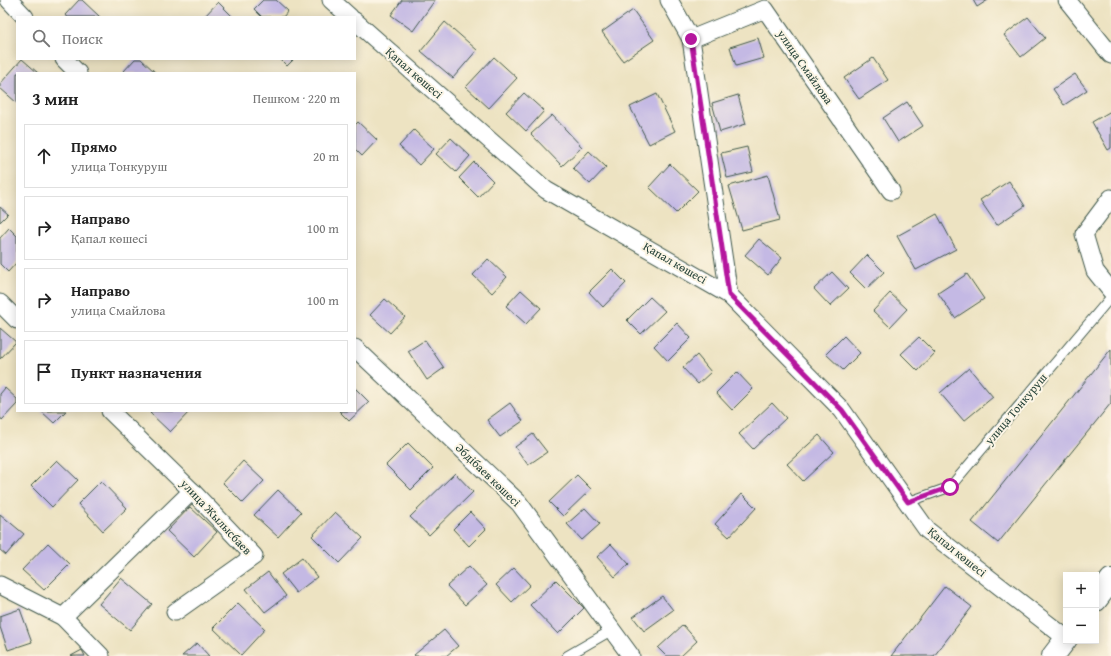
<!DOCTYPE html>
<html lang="ru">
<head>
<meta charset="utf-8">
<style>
	:root { --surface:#fff; --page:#f6f6f6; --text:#222; --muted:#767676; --line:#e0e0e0 }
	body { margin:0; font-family:"Gentium Book Plus",serif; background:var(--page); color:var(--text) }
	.controls { position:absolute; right:12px; bottom:12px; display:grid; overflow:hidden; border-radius:0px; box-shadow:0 2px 10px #0003 }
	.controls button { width:36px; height:36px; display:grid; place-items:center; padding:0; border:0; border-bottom:1px solid var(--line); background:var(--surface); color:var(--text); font:20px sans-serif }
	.stop { position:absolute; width:12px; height:12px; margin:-9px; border:3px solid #b5179e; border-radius:50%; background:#fff }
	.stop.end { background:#b5179e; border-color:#fff; box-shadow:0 1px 4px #0008 }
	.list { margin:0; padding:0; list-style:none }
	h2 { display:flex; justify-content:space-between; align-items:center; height:52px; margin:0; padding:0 16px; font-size:17px }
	h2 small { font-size:13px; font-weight:400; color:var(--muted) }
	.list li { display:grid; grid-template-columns:26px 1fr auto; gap:12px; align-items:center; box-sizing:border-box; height:64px; margin:0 8px 8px; padding:0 8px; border:1px solid var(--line); border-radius:0px }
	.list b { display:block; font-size:15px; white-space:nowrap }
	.list p { margin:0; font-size:13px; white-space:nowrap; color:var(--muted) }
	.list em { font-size:13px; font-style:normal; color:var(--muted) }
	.icon { flex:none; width:22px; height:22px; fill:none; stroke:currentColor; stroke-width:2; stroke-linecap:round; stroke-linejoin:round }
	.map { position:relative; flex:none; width:1111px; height:656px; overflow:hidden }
	.search { position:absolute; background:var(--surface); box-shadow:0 2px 10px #0003; left:16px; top:16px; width:340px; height:44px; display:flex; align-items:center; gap:10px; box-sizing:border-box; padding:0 14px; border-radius:0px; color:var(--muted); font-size:15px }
	.panel { position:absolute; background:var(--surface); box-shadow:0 2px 10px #0003; left:16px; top:72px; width:340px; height:340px; border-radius:0px }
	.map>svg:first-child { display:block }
</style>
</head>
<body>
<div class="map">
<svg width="1111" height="656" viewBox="0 0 1111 656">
	<rect width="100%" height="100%" fill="#fcf5e5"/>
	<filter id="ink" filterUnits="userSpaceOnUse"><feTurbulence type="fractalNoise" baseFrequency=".025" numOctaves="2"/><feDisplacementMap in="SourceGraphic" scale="8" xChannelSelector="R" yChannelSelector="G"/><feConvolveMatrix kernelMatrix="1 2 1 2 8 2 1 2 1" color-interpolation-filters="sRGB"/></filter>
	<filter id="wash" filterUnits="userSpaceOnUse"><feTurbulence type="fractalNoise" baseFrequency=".012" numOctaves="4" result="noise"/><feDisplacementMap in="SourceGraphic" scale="16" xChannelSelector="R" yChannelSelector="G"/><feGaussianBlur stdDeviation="0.9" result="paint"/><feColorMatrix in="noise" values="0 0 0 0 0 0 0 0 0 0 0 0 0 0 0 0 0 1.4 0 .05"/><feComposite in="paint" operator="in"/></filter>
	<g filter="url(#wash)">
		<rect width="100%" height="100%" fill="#ede3c2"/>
		<g id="blocks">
			<g fill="#c4b9e4">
				<path d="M79,0H82L100,17H68L65,15Z"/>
				<path d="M263,0H276L288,11L283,17H262L254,9Z"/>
				<path d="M402,0H435L413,31L391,15Z"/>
				<path d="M973,0H988L977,7Z"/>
				<path d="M218,2L233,17H204Z"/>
				<path d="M633,10L654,40L623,61L602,32Z"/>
				<path d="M1028,17L1045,38L1021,57L1004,35Z"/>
				<path d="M445,22L477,50L453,78L421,51Z"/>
				<path d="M758,38L764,58L736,66L730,47Z"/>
				<path d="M494,57L517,78L489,108L466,87Z"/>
				<path d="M873,58L888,80L859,99L844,78Z"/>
				<path d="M22,59L38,73H17V103L0,88V84Z"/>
				<path d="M135,59H141L156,73H124L123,72Z"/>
				<path d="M280,59H294L287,66Z"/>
				<path d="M1075,74L1087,90L1064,105L1053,89Z"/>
				<path d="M524,93L544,111L526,131L506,112Z"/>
				<path d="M657,94L675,131L649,144L630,107Z"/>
				<path d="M738,95L746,124L720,132L712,103Z"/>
				<path d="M907,102L923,126L898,142L883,118Z"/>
				<path d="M1111,111V148L1108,150L1092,122Z"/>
				<path d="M552,115L582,147L562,166L531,134Z"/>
				<path d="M358,122L377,140L362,156L355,149V125Z"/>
				<path d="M414,130L434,149L419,165L399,146Z"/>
				<path d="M451,138L470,156L456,172L436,154Z"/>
				<path d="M747,147L753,172L727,178L721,153Z"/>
				<path d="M589,151L606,167L590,184L573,168Z"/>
				<path d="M474,162L493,181L478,197L459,178Z"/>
				<path d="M670,164L698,191L676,213L649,187Z"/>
				<path d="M768,175L780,220L742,230L729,186Z"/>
				<path d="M1009,181L1025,206L997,225L980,200Z"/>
				<path d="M0,207L8,214L0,222Z"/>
				<path d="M937,214L956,249L916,270L897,236Z"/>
				<path d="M9,228L17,236V262L8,272L0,264V238Z"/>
				<path d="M759,239L782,258L768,275L745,255Z"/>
				<path d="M867,255L884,272L866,289L850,273Z"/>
				<path d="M488,259L507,277L492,293L473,275Z"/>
				<path d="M612,269L626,283L603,307L589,292Z"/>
				<path d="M832,272L848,289L830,306L814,289Z"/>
				<path d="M967,274L984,299L955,318L938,293Z"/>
				<path d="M521,290L541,308L526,324L506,306Z"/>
				<path d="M890,293L907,309L890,327L873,311Z"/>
				<path d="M650,297L665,311L641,334L627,320Z"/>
				<path d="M385,299L405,317L390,333L370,315Z"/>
				<path d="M677,323L691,338L668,361L654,346Z"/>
				<path d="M0,328L16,342L0,359Z"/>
				<path d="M844,336L860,353L843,370L826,354Z"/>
				<path d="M919,337L935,353L918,371L901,354Z"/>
				<path d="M425,340L444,368L427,380L408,351Z"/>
				<path d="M1111,349V403L998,543L972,522Z"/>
				<path d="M697,355L711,372L698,384L683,368Z"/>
				<path d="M969,368L993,397L964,421L940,393Z"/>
				<path d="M737,372L753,389L732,410L716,393Z"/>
				<path d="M5,388L17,399V404L2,420L0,417V394Z"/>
				<path d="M355,388L369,402L349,421L339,411H355Z"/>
				<path d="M510,403L523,421L500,437L487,420Z"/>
				<path d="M772,403L786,418L753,449L739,434Z"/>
				<path d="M41,411H66L54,423Z"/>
				<path d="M152,411H190L170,432L150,413Z"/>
				<path d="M533,434L547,452L528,465L515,447Z"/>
				<path d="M819,435L834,452L803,481L787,464Z"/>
				<path d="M408,443L433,468L411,490L386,465Z"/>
				<path d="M57,460L78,480L52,507L31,486Z"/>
				<path d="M243,461L264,481L243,503L223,483Z"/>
				<path d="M455,473L473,492L429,535L410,517Z"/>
				<path d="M577,475L591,489L563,516L549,502Z"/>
				<path d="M101,481L127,508L103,531L78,504Z"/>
				<path d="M278,490L301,512L278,537L254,515Z"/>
				<path d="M742,494L756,508L729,537L715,524Z"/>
				<path d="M190,507L217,532L194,557L167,531Z"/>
				<path d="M585,508L600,524L582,540L567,524Z"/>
				<path d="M335,512L363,538L339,563L312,536Z"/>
				<path d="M470,512L486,529L469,546L453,529Z"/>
				<path d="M0,514L24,534L6,555L0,550Z"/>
				<path d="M48,543L70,564L44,590L22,570Z"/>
				<path d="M611,544L629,564L615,577L597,557Z"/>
				<path d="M302,558L317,577L296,593L281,574Z"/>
				<path d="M469,566L487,585L465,605L447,586Z"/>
				<path d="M514,568L530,585L512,602L496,585Z"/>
				<path d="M268,572L286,596L265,612L246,589Z"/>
				<path d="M121,578L152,604L130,630L99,604Z"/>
				<path d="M556,580L584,608L558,634L530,605Z"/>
				<path d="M945,586L972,607L934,656H891Z"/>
				<path d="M662,596L673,610L644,631L633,617Z"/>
				<path d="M238,603L265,629L241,655L213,628Z"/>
				<path d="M20,609L32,642L8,650L0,627V616Z"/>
				<path d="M683,625L697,641L681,656H666L658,648Z"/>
				<path d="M444,630L458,646L446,656H415L414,655Z"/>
				<path d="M197,643L209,656H182Z"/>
				<path d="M82,650L85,656H71Z"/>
			</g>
		</g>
	</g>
	<g filter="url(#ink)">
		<use href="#blocks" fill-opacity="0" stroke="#3e5649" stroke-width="1"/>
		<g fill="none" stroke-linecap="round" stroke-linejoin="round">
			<g stroke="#3e5649" stroke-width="11">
				<g id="service">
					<path d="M908,502L950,487L1111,297"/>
					<path d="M567,656L612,630"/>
				</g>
			</g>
			<g stroke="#3e5649" stroke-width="19">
				<g id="minor">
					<path d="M9,0L25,17"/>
					<path d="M331,0L350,17"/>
					<path d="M669,0L691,39L729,295"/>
					<path d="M1067,0L1111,55"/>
					<path d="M355,21L546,190L729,295L842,410L927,530L1066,638"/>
					<path d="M691,39L765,9L891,191"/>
					<path d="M64,59L78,73"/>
					<path d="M1111,198L1084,234L1095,271L1111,291"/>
					<path d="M0,303L17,320"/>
					<path d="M355,348L519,503L631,656"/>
					<path d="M110,411L192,491L254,556L175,612"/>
					<path d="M0,585L63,617L101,656"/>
					<path d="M63,617L192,491"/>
				</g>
			</g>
			<g stroke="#3e5649" stroke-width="24">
				<g id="primary">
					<path d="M1096,600L1111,580"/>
					<path d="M1053,656L1066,639"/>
				</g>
			</g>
			<use href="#service" stroke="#fff" stroke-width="9"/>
			<use href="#minor" stroke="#fff" stroke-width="17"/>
			<use href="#primary" stroke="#fff" stroke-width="22"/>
		</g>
	</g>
	<g fill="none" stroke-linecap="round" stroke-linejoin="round" filter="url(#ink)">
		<path stroke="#b5179e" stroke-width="5" d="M691,39L729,295L842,410L908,502L950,487"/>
	</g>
	<g text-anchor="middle" stroke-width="4" stroke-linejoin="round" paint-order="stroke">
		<g font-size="12" fill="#1f3d34" stroke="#fcf5e5">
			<text transform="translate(805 67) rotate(55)" y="4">улица Смайлова</text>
			<text transform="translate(414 73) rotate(41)" y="4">Қапал көшесі</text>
			<text transform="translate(675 263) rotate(30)" y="4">Қапал көшесі</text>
			<text transform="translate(1016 409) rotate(-50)" y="4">улица Тонкуруш</text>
			<text transform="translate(488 475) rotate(44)" y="4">Әбдібаев көшесі</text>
			<text transform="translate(216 517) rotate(47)" y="4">улица Жылысбаев</text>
			<text transform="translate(957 552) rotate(39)" y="4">Қапал көшесі</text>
		</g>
	</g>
</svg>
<div class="controls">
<button>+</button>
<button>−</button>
</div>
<div class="stop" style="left:950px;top:487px"></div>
<div class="stop end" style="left:691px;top:39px"></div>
<div class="search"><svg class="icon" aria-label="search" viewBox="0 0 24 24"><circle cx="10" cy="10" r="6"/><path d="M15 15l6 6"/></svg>Поиск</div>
<section class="panel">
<h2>3 мин<small>Пешком · 220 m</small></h2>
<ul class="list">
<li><svg class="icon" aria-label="ahead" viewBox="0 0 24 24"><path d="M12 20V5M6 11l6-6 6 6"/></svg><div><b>Прямо</b><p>улица Тонкуруш</p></div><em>20 m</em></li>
<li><svg class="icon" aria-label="right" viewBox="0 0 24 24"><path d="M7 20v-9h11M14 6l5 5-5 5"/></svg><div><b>Направо</b><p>Қапал көшесі</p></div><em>100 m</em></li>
<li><svg class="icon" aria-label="right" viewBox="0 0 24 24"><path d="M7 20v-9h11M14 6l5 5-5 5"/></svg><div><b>Направо</b><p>улица Смайлова</p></div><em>100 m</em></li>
<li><svg class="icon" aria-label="arrive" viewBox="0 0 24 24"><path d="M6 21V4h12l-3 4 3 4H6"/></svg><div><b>Пункт назначения</b></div></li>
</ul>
</section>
</div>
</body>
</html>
